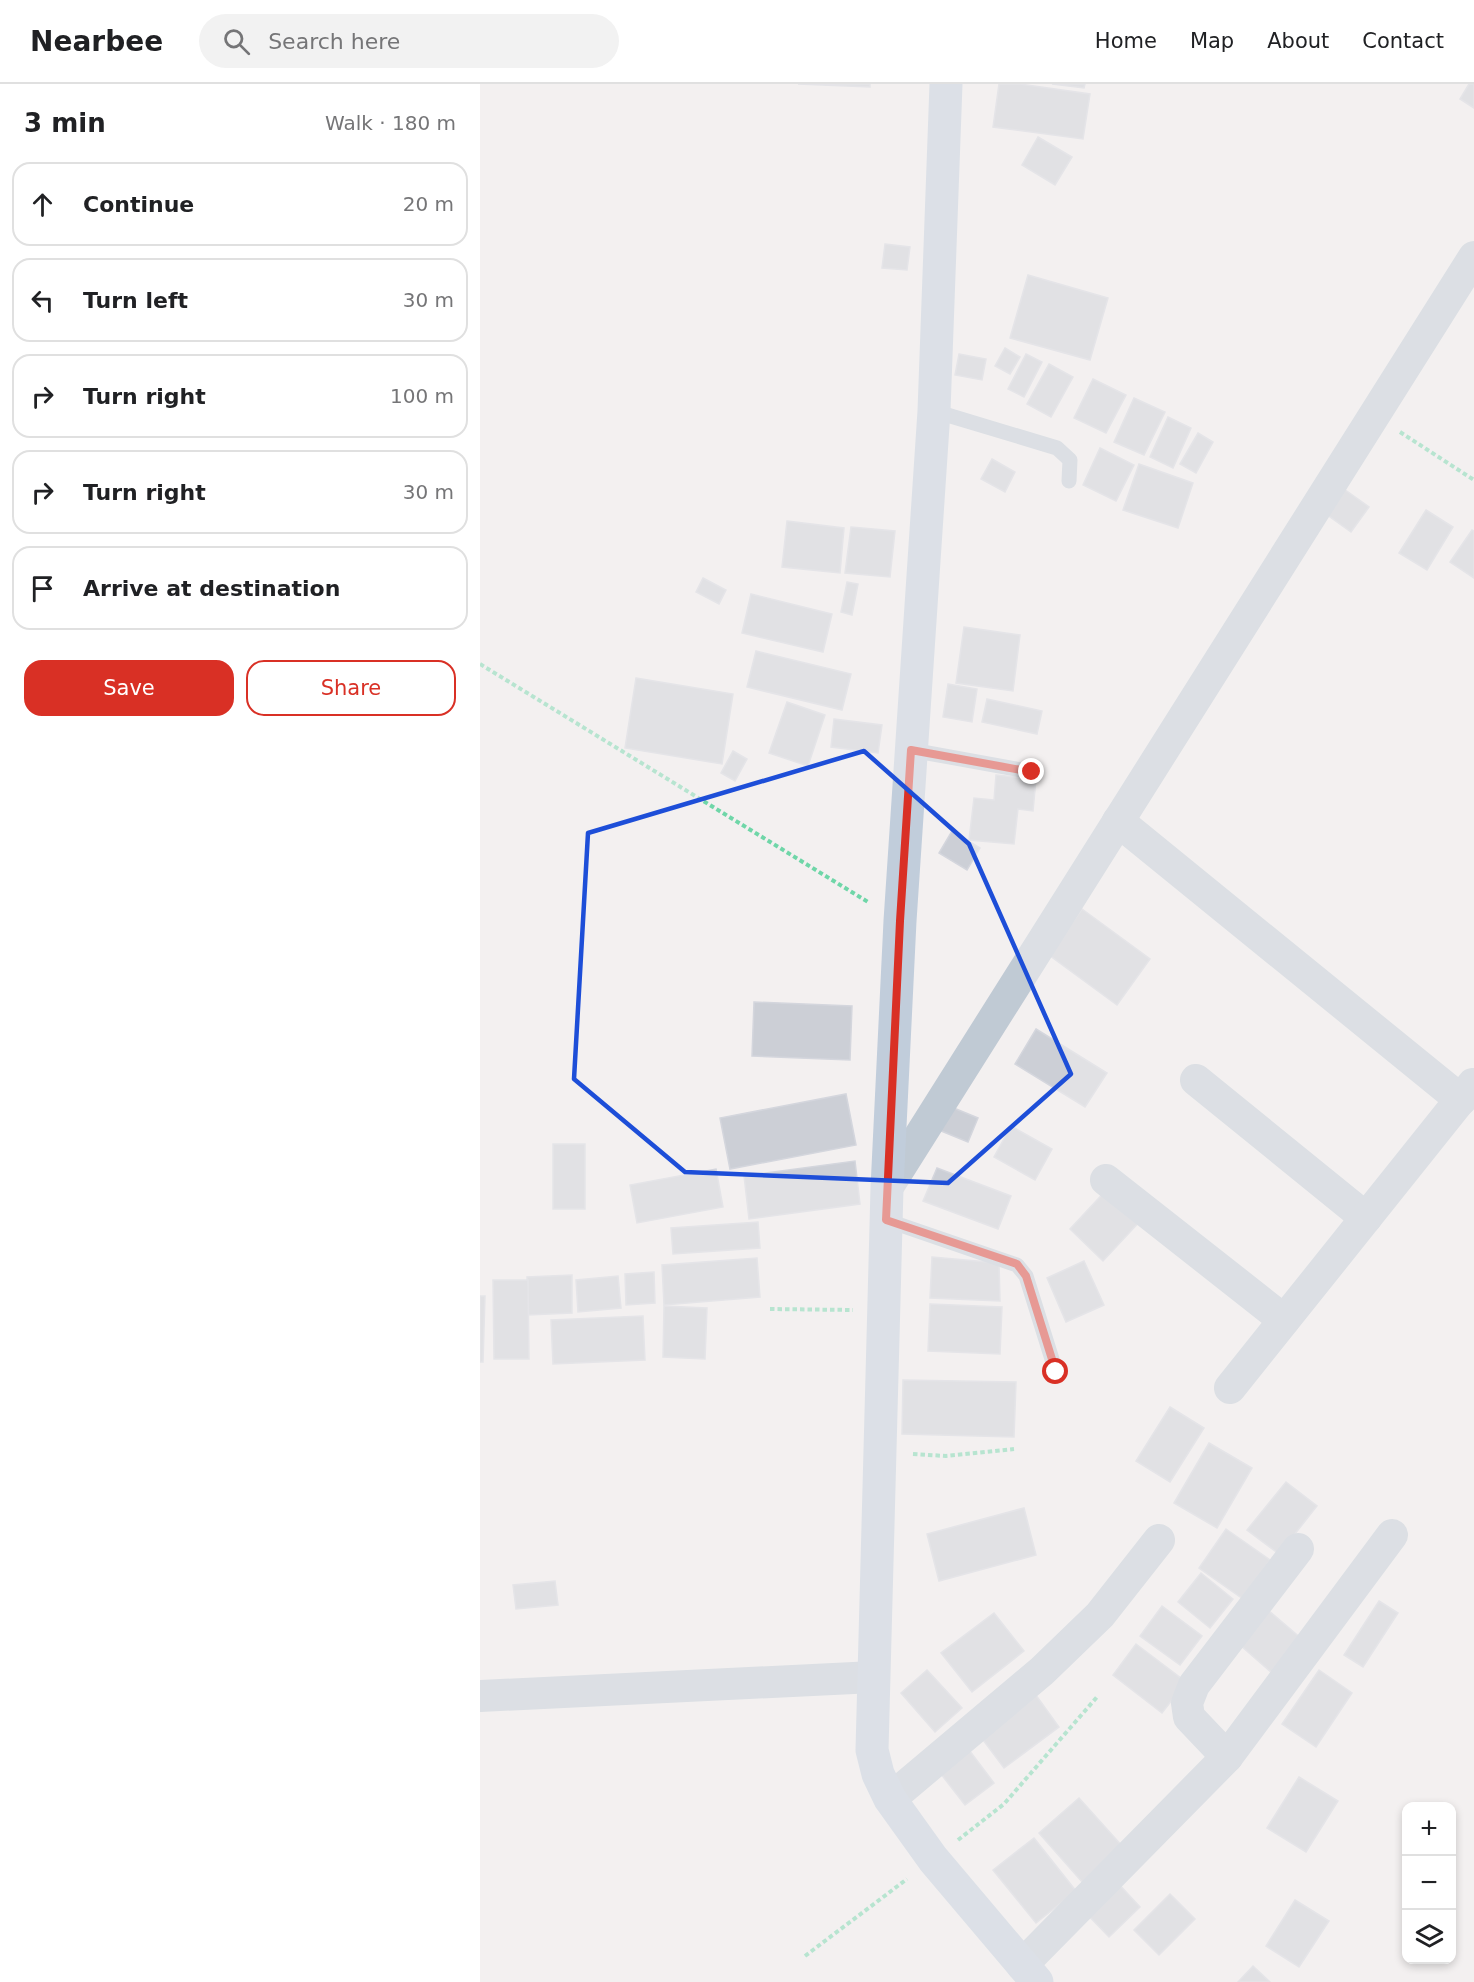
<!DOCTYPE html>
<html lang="en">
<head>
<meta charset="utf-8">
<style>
	:root { --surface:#fff; --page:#f2f2f2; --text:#202124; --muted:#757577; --line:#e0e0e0; --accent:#d93025 }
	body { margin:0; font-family:"DejaVu Sans",sans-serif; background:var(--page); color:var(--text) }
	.controls { position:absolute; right:18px; bottom:18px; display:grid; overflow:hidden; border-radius:12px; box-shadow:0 3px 9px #0003 }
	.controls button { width:54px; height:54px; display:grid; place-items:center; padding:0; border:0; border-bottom:2px solid var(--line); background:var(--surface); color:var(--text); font:30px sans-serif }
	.stop { position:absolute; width:18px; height:18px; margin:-14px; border:4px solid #d93025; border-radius:50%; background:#fff }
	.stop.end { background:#d93025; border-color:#fff; box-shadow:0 2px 6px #0008 }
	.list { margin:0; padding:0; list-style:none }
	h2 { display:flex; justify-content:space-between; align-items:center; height:78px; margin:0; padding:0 24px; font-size:26px }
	h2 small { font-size:20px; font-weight:400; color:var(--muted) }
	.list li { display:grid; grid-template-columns:39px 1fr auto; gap:18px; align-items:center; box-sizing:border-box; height:84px; margin:0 12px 12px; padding:0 12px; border:2px solid var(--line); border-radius:18px }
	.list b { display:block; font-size:22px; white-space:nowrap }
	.list em { font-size:20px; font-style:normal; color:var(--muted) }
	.actions { display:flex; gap:12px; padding:18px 24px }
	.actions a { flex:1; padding:14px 0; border:2px solid var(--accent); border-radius:18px; text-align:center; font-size:21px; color:var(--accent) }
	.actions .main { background:var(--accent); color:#fff }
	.icon { flex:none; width:33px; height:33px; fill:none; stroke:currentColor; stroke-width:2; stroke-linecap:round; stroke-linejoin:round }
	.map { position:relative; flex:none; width:994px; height:1898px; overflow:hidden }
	header { display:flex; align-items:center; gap:36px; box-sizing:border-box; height:84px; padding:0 30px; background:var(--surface); border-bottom:2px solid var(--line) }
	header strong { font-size:28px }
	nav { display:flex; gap:33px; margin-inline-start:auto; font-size:21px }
	.search { width:420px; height:54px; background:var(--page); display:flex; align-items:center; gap:15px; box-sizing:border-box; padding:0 21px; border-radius:33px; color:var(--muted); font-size:22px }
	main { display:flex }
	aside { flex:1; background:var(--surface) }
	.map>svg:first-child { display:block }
</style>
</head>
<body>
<header>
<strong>Nearbee</strong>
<div class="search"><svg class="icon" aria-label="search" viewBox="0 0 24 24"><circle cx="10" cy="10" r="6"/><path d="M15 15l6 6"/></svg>Search here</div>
<nav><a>Home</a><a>Map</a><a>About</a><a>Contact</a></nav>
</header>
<main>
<aside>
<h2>3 min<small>Walk · 180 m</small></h2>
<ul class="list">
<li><svg class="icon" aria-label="ahead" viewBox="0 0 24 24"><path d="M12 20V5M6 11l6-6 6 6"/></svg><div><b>Continue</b></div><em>20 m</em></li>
<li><svg class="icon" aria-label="left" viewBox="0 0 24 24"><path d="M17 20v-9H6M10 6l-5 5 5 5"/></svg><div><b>Turn left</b></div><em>30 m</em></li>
<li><svg class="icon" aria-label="right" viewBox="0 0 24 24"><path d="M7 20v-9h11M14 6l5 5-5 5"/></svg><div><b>Turn right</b></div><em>100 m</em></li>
<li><svg class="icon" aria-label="right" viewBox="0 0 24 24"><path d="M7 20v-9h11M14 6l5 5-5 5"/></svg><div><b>Turn right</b></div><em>30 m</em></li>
<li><svg class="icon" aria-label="arrive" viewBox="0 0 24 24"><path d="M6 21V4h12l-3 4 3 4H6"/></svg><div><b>Arrive at destination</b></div></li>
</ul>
<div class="actions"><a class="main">Save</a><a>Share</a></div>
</aside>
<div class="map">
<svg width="994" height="1898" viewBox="0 0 994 1898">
	<rect width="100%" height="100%" fill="#f3f0f0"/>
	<g fill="#cccfd6" stroke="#d4d6dd" stroke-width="1.5">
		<path d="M318,0H390V3Z"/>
		<path d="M519,0H540L610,10L603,55L513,43Z"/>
		<path d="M572,0H605L604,4Z"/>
		<path d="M989,0H994V24L980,15Z"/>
		<path d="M558,53L592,73L575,101L542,81Z"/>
		<path d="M405,160L430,163L427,186L402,184Z"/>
		<path d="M548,191L628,214L610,276L530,254Z"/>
		<path d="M525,264L540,273L530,290L515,282Z"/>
		<path d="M479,270L506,275L502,296L475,291Z"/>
		<path d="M546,270L562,278L544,313L528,305Z"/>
		<path d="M569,280L593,293L571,333L547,320Z"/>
		<path d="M613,295L646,311L626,349L594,334Z"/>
		<path d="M654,314L685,328L664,371L634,358Z"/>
		<path d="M688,333L711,344L693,384L670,373Z"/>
		<path d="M718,349L733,358L716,389L700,380Z"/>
		<path d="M620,364L654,381L636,417L603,401Z"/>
		<path d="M512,375L535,388L525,408L501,395Z"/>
		<path d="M659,380L713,399L698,444L643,426Z"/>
		<path d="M864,405L889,423L871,448L846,430Z"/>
		<path d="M946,426L973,443L947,486L919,469Z"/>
		<path d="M307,437L364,444L360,489L302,483Z"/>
		<path d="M371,443L415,447L410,493L365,489Z"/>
		<path d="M992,446L994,447V494L970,478Z"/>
		<path d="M223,494L246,506L239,520L216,508Z"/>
		<path d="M367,498L378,500L372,531L361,528Z"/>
		<path d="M271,510L352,530L343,568L262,549Z"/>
		<path d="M484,543L540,551L533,607L476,599Z"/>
		<path d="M276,567L371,590L362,626L267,603Z"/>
		<path d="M156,594L253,610L242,680L145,664Z"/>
		<path d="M468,600L497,605L492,638L463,633Z"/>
		<path d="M507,615L562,627L557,650L502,638Z"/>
		<path d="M307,618L345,631L328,682L289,669Z"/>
		<path d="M354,635L402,641L398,669L351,663Z"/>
		<path d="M253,667L267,675L255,697L241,689Z"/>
		<path d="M516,691L556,695L553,727L538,725L534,760L489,756L494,714L514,716Z"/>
		<path d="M472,747L500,764L487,786L459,769Z"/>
		<path d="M602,825L670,875L637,921L569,871Z"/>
		<path d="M274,918L372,922L370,976L272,972Z"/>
		<path d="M556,945L627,989L605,1023L535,980Z"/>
		<path d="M366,1010L376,1061L250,1085L240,1034Z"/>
		<path d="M464,1020L498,1034L488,1058L454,1044Z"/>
		<path d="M531,1042L572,1065L555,1096L514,1073Z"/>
		<rect x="73" y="1060" width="32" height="65"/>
		<path d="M375,1077L380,1120L269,1135L264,1092Z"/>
		<path d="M457,1084L531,1112L518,1145L443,1117Z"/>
		<path d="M236,1085L243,1123L157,1139L150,1101Z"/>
		<path d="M630,1102L663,1134L623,1177L590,1145Z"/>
		<path d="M278,1138L280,1164L193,1170L191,1144Z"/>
		<path d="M452,1173L519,1179L520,1217L450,1214Z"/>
		<path d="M277,1174L280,1213L184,1221L182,1181Z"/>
		<path d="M604,1177L624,1221L586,1238L567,1194Z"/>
		<path d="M174,1188L175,1219L146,1221L145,1190Z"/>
		<path d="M92,1191V1229L48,1231L47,1193Z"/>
		<path d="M138,1192L141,1224L98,1228L96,1196Z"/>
		<path d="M13,1196H48L49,1275H14Z"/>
		<path d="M0,1212H5L3,1278H0Z"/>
		<path d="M450,1220L522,1223L520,1270L448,1267Z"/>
		<path d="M184,1222L227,1224L225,1275L183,1273Z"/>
		<path d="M163,1232L165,1276L73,1280L71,1236Z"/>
		<path d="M423,1296L536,1298L534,1353L422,1350Z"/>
		<path d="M690,1323L724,1344L690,1398L656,1377Z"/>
		<path d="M729,1359L772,1384L737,1444L694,1419Z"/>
		<path d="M806,1398L837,1422L799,1470L767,1446Z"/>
		<path d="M544,1424L556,1471L459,1497L447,1450Z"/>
		<path d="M746,1445L790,1476L763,1515L719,1484Z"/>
		<path d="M721,1489L753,1515L730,1544L698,1518Z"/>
		<path d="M75,1497L78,1521L36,1525L33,1501Z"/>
		<path d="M899,1517L918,1529L883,1583L864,1571Z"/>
		<path d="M782,1521L822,1555L792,1589L753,1555Z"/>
		<path d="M682,1522L722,1552L700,1581L660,1552Z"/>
		<path d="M514,1529L544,1567L492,1608L461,1569Z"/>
		<path d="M656,1560L706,1598L682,1629L633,1591Z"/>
		<path d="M447,1586L482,1624L455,1648L421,1609Z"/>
		<path d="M839,1586L872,1609L836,1663L802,1640Z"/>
		<path d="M553,1607L579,1643L524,1684L497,1648Z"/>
		<path d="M486,1662L514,1699L485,1721L457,1685Z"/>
		<path d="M819,1693L858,1717L826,1768L787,1744Z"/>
		<path d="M599,1714L643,1763L603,1799L559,1749Z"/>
		<path d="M554,1754L596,1807L556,1839L513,1786Z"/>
		<path d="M635,1796L660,1823L629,1853L603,1826Z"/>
		<path d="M690,1810L715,1835L679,1871L654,1846Z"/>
		<path d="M815,1816L849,1837L819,1883L786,1862Z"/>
		<path d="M773,1882L790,1898H758Z"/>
	</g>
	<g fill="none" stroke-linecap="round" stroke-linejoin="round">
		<g stroke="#6fd6a8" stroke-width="4" stroke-dasharray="4.5 3" stroke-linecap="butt">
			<path d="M920,348L994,396"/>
			<path d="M0,580L388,818"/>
			<path d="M290,1225L373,1226"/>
			<path d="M433,1370L466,1372L534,1365"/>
			<path d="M478,1756L524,1720L617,1613"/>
			<path d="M325,1872L427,1795"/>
		</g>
		<g stroke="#c0cad4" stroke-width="15">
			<path d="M454,327L577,364L590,376L589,397"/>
			<path d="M431,666L552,688"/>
			<path d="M406,1136L537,1181L546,1192L576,1288"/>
		</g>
		<g stroke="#c0cad4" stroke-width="32">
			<path d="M638,737L981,1016"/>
			<path d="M716,996L886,1134"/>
			<path d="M626,1096L804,1236"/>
			<path d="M407,1104L994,173"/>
			<path d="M750,1304L993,1000"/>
			<path d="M0,1612L394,1593"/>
			<path d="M747,1673L709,1633L707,1619L714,1601L818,1465"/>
			<path d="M410,1715L562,1587L620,1531L679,1456"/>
			<path d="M542,1881L747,1673L912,1451"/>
		</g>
		<path stroke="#c1cddb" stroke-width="33" d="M466,0L454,327L420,837L407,1104L392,1666L398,1690L410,1715L453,1775L557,1898"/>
	</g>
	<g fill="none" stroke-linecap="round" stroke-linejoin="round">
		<path stroke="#d93025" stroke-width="8" d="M552,688L431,666L420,837L406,1136L537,1180L546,1192L576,1288"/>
	</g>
	<path d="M0 0H994V1898H0ZM384,667L489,760L591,990L468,1099L205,1088L94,995L108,749Z" fill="#f3f0f0" fill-opacity=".55" fill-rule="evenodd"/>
	<path fill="none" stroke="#1d4ed8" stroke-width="4.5" stroke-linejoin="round" d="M384,667L489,760L591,990L468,1099L205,1088L94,995L108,749Z"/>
</svg>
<div class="controls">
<button>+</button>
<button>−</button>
<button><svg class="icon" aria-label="layers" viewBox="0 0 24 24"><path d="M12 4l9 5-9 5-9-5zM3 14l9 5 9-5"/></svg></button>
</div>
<div class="stop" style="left:576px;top:1288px"></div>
<div class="stop end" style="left:552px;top:688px"></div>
</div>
</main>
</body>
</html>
